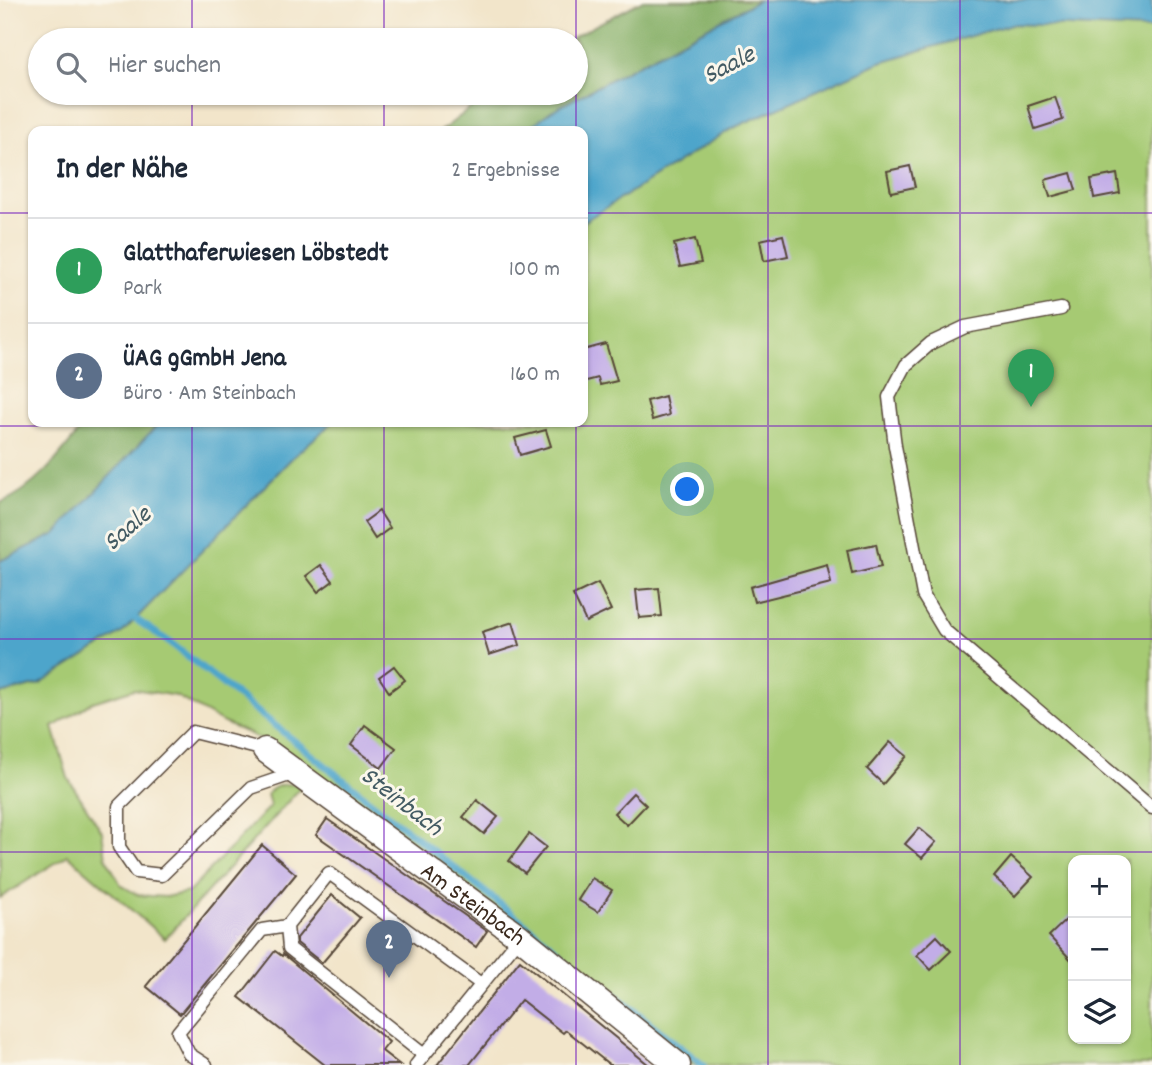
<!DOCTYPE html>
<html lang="de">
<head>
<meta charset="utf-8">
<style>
	:root { --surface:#fff; --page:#f6f6f7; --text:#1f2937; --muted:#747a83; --line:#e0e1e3; --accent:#111827 }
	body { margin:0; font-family:Dekko,sans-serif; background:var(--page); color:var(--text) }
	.controls { position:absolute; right:21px; bottom:21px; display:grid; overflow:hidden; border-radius:14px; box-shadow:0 2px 5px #0004 }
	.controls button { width:63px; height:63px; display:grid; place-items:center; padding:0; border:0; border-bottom:2px solid var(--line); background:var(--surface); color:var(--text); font:35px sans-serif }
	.you { position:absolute; left:688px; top:490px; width:24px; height:24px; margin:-18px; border:5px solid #fff; border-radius:50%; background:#1a73e8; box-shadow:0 0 0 10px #1a73e833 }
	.badge { display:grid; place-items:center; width:46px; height:46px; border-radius:50%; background:var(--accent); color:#fff; font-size:23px; font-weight:700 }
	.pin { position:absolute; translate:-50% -58px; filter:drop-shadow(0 2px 4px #0008) }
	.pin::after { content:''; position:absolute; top:37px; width:24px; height:21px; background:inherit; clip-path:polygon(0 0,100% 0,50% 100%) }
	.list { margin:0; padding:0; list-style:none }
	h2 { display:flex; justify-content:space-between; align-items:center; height:91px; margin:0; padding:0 28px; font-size:30px }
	h2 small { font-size:23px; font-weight:400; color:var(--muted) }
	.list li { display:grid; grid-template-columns:46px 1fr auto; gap:21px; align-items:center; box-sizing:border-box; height:105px; padding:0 28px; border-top:2px solid var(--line) }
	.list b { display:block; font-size:26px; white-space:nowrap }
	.list p { margin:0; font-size:23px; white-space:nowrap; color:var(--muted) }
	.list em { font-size:23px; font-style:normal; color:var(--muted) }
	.icon { flex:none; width:38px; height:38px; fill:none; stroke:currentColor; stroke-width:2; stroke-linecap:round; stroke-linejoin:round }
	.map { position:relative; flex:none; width:1152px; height:1065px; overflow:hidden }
	.search { position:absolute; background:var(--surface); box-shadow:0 2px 5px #0004; left:28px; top:28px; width:560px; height:77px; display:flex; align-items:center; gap:18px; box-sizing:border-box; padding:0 24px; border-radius:38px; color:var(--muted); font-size:26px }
	.panel { position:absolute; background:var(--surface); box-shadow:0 2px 5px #0004; left:28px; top:126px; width:560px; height:301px; border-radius:14px }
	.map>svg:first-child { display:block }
</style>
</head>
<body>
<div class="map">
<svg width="1152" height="1065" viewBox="0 0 1152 1065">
	<rect width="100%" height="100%" fill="#fbf7ec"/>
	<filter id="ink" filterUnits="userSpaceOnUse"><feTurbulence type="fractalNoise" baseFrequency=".0143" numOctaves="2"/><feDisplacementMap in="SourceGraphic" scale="14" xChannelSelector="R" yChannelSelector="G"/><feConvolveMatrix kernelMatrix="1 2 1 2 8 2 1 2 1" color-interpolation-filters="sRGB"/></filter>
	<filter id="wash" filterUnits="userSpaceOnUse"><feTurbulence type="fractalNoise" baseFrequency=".00686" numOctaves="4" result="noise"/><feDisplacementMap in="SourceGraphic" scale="28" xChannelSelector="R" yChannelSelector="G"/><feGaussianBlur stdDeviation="1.57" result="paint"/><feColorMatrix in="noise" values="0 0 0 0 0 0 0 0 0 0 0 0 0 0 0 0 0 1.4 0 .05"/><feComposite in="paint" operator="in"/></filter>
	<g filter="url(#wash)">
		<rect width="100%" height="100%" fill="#f2e5ca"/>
		<path fill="#a6ca73" stroke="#707a48" stroke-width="2" fill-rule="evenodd" d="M1012,24L1152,29V1065H694L590,981L294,758L250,734L224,723L176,696L134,689L93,702L53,727L68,778L102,832L106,858L121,885L138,895L165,897L189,892L270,806L267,794C277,783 288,783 302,786L165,939L68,855L0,898V694L40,684L123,632L294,456L333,422H583V222L733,128L880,62ZM1073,860H1126V1039H1073Z"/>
		<g fill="#84ae65" stroke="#606c42" stroke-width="2">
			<path d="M643,0H759L551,111L525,131H441L490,93H576V40H568Z"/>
			<path d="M86,422H160L56,534L0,561V503C36,489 63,452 86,422Z"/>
		</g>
		<g fill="#4ea5cb" stroke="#446874" stroke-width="2">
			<path d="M759,0H1152V29L1012,24L880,62L733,128L583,222V131H525L551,111Z"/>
			<path d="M160,422H333L294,456L123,632L40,684L0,694V561L56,534Z"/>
		</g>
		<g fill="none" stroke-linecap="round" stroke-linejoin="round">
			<path stroke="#4ea5cb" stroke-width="7" d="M128,614L172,644L703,1065"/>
		</g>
		<g id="blocks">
			<g fill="#c2ade7">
				<path d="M1055,97L1063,120L1035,129L1028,106Z"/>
				<path d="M910,166L915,187L891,192L887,171Z"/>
				<path d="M1071,173L1076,190L1050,197L1045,180Z"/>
				<path d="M1117,174L1120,193L1094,198L1091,179Z"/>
				<path d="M783,235L788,256L764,261L760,240Z"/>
				<path d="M695,239L701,263L680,267L674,244Z"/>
				<path d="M606,344L617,381L600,385L598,378L583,382V350Z"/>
				<path d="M665,396L669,415L652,420L647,401Z"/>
				<path d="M546,430L551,446L520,455L515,438Z"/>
				<path d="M379,511L390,528L375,539L364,522Z"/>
				<path d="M876,544L881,567L852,574L847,550Z"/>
				<path d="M321,565L333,581L318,592L306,576Z"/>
				<path d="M827,565L831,583L754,602L750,587Z"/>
				<path d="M598,583L611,610L586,622L573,595Z"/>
				<path d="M659,588L662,616L639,618L636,590Z"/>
				<path d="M513,622L520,645L489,655L482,632Z"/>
				<path d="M394,666L405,680L389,692L379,677Z"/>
				<path d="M365,725L396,748L381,768L351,745Z"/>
				<path d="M890,742L907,756L883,784L867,769Z"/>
				<path d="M633,793L646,805L627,825L614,813Z"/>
				<path d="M477,800L498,817L484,834L463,817Z"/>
				<path d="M327,819L487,931L476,947L316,835Z"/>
				<path d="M919,828L936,842L922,858L905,844Z"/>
				<path d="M529,834L546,847L525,873L509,861Z"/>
				<path d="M262,845L296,874L180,1014L146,986Z"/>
				<path d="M1011,857L1033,877L1015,896L994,877Z"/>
				<path d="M592,878L612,890L598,912L578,900Z"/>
				<path d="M332,895L360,918L322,963L297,943V938Z"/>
				<path d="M1073,913V962L1049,936Z"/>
				<path d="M937,936L951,951L931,970L917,955Z"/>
				<path d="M275,951L282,956L283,954L389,1042L382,1051L400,1065H325L239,997Z"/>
				<path d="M520,960L649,1065H610L566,1030L563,1033L521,1000L469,1065H437Z"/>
			</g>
		</g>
	</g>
	<g filter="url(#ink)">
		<use href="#blocks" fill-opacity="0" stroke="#564638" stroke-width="2"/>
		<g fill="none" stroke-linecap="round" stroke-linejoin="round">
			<g stroke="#564638" stroke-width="15">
				<g id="lane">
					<path d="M1061,309L965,327L931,343L906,365L889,397L895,446L923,595L944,630L1152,808"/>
					<path d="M265,750L193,732L119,806V847L136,872L162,875L251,788L295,773"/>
					<path d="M424,1055L289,948L287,926L329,873L481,984"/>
					<path d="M206,1065L189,1054L178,1032L262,930L287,926"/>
					<path d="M416,1065L520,937"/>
				</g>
			</g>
			<g stroke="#564638" stroke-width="27">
				<g id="street">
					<path id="s1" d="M265,750L520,937L678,1065"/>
				</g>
			</g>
			<use href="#lane" stroke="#fff" stroke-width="12"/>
			<use href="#street" stroke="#fff" stroke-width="24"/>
		</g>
	</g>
	<path fill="none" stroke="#7b2cbf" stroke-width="2" stroke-opacity="0.55" d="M192,0V40M384,0V40M576,0V131M768,0V1065M960,0V1065M192,93V131M384,93V131M0,213H33M583,213H1152M192,422V1065M384,422V1065M576,422V1065M0,426H1152M0,639H1152M0,852H1152"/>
	<g text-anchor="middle" stroke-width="6" stroke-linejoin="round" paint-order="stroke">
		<g font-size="24" fill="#3b2a1e" stroke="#fbf7ec">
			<text dy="8" stroke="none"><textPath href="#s1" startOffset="259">Am Steinbach</textPath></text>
		</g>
		<g font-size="26" font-style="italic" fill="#435b63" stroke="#fbf7ec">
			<text transform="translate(728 63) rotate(-27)" y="9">Saale</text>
			<text transform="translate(126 527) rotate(-41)" y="9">Saale</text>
			<text transform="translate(403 800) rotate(38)" y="9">Steinbach</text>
		</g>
	</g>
</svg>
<div class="controls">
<button>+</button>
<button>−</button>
<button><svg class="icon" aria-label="layers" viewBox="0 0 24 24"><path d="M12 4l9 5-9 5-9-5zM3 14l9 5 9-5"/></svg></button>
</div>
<div class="you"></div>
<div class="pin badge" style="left:1031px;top:407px;background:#2e9e5b">1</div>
<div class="pin badge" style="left:389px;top:978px;background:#5c6f8a">2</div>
<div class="search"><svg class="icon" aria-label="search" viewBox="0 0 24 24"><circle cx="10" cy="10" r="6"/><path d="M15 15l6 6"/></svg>Hier suchen</div>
<section class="panel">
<h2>In der Nähe<small>2 Ergebnisse</small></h2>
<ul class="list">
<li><span class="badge" style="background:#2e9e5b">1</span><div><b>Glatthaferwiesen Löbstedt</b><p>Park</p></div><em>100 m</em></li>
<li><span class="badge" style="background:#5c6f8a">2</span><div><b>ÜAG gGmbH Jena</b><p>Büro · Am Steinbach</p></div><em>160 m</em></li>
</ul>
</section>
</div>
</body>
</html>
